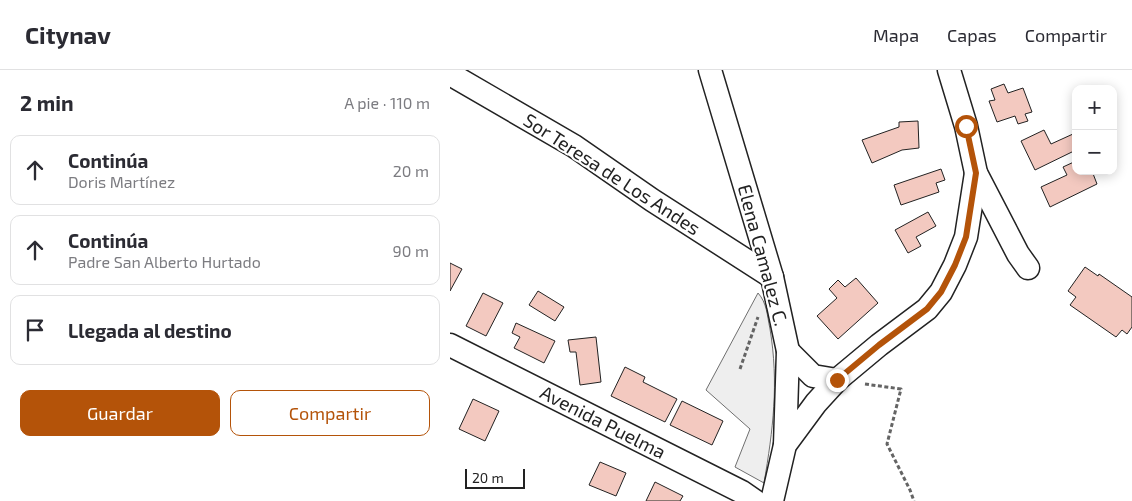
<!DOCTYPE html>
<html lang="es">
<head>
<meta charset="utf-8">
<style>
	:root { --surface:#fff; --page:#f2f2f3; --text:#2b2b33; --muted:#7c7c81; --line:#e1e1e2; --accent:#b45309 }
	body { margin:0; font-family:"Exo 2",sans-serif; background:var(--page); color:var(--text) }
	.controls { position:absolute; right:15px; top:15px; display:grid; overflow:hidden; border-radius:10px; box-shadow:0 2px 12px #0003 }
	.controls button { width:45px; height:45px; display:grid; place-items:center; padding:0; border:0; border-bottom:1px solid var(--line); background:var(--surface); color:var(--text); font:25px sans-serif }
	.scale { position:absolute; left:15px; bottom:12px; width:60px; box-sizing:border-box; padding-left:5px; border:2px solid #222; border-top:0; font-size:14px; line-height:18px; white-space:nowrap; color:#222; -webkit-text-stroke:4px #fff; paint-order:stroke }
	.stop { position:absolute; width:15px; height:15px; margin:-11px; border:4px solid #b45309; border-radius:50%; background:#fff }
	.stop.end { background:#b45309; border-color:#fff; box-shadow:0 1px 5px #0008 }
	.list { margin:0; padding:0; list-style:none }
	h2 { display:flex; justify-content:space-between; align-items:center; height:65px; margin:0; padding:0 20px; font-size:21px }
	h2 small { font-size:16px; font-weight:400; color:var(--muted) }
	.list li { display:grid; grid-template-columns:32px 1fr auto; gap:15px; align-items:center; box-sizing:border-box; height:70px; margin:0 10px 10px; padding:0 10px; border:1px solid var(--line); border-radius:10px }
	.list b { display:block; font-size:19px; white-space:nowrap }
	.list p { margin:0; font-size:16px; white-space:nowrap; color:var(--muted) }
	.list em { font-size:16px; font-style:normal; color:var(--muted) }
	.actions { display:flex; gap:10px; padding:15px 20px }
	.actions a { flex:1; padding:11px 0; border:1px solid var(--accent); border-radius:10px; text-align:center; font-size:18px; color:var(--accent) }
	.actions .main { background:var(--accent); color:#fff }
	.icon { flex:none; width:28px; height:28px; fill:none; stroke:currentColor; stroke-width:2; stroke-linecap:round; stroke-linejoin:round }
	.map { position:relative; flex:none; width:682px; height:431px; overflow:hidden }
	header { display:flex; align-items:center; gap:30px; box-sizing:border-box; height:70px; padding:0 25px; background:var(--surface); border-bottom:1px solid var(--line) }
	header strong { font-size:24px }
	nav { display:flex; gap:28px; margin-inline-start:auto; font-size:18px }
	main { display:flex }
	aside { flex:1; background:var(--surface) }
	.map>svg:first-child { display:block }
</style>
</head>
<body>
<header>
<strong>Citynav</strong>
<nav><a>Mapa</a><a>Capas</a><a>Compartir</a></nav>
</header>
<main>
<aside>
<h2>2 min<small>A pie · 110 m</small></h2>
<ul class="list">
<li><svg class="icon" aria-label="ahead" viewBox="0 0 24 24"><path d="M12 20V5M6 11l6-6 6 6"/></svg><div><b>Continúa</b><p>Doris Martínez</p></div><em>20 m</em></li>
<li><svg class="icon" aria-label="ahead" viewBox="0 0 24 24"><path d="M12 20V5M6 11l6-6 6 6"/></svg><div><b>Continúa</b><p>Padre San Alberto Hurtado</p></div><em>90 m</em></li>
<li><svg class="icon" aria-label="arrive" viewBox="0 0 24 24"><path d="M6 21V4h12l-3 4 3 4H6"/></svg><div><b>Llegada al destino</b></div></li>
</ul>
<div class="actions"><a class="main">Guardar</a><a>Compartir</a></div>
</aside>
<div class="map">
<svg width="682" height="431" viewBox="0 0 682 431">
	<rect width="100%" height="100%" fill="#fff"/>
	<path fill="#eee" stroke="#6f6f6f" d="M308,223C317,233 317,245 320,259C329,313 323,360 314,413L285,397L300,359L256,320Z"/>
	<g fill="#f3c9c0" stroke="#222">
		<path d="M554,14L558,23L573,18L582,42L575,44L578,51L568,54L565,46L547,52L539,31L545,30L541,19Z"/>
		<path d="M468,51L469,78L452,80L422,93L412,70L449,57V52Z"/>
		<path d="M594,60L601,74L623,64L626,70V80L585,100L571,71Z"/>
		<path d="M626,91V101H642L647,114L600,137L591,117L617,105L613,97Z"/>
		<path d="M491,99L495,110L486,113L489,122L451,135L444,115Z"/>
		<path d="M478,142L486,156L466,167L471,176L458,183L445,160Z"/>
		<path d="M0,193L12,199L0,221Z"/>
		<path d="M635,197L648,206L649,204L682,227V257L677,264L672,260L666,267L620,235L626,227L618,221Z"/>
		<path d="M406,208L428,233L388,269L367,246L387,228L379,219L388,210L395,217Z"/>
		<path d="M88,221L114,237L105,251L79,235Z"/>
		<path d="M33,223L53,233L36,266L16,256Z"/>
		<path d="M66,253L105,271L94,293L64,278L70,267L62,263Z"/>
		<path d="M146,267L151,312L130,315L126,282H120L118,270Z"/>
		<path d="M175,297L195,307L193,312L227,329L215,352L161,326Z"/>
		<path d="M23,329L49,341L35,371L9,359Z"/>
		<path d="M232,331L273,351L262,375L220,355Z"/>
		<path d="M150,392L176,403L166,426L139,415Z"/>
		<path d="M205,412L233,426L230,431H196Z"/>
	</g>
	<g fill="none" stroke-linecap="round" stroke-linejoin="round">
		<g stroke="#222" stroke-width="25">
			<g id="minor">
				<path d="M260,0L322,207L338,281L335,375"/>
				<path d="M499,0L516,56L526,103L568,184L578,198"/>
				<path d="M0,4L124,76L202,130L322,207"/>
				<path d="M0,275L292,422L305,431"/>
				<path d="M338,281L363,306L387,310"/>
				<path d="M322,431L335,375L366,333L387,310L429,275L477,239L491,222L505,195L516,167L526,103"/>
			</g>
		</g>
		<g stroke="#646464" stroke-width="3" stroke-dasharray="4 2.5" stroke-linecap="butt">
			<path d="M290,299L308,247"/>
			<path d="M415,314L451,319L437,374L460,420L464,431"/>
		</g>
		<use href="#minor" stroke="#fff" stroke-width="22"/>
	</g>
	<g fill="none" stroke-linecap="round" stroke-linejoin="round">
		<path stroke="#b45309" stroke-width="6" d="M387,310L429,275L477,239L491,222L505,195L516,167L526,103L516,56"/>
	</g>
	<g text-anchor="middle" stroke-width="4" stroke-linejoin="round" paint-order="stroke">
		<g font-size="19" fill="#222" stroke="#fff">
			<text transform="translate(162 104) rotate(33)" y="7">Sor Teresa de Los Andes</text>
			<text transform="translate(313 185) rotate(75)" y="7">Elena Camalez C.</text>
			<text transform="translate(153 352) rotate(27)" y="7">Avenida Puelma</text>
		</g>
	</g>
</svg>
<div class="controls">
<button>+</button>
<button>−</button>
</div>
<div class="scale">20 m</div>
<div class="stop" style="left:516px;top:56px"></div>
<div class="stop end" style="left:387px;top:310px"></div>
</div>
</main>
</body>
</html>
